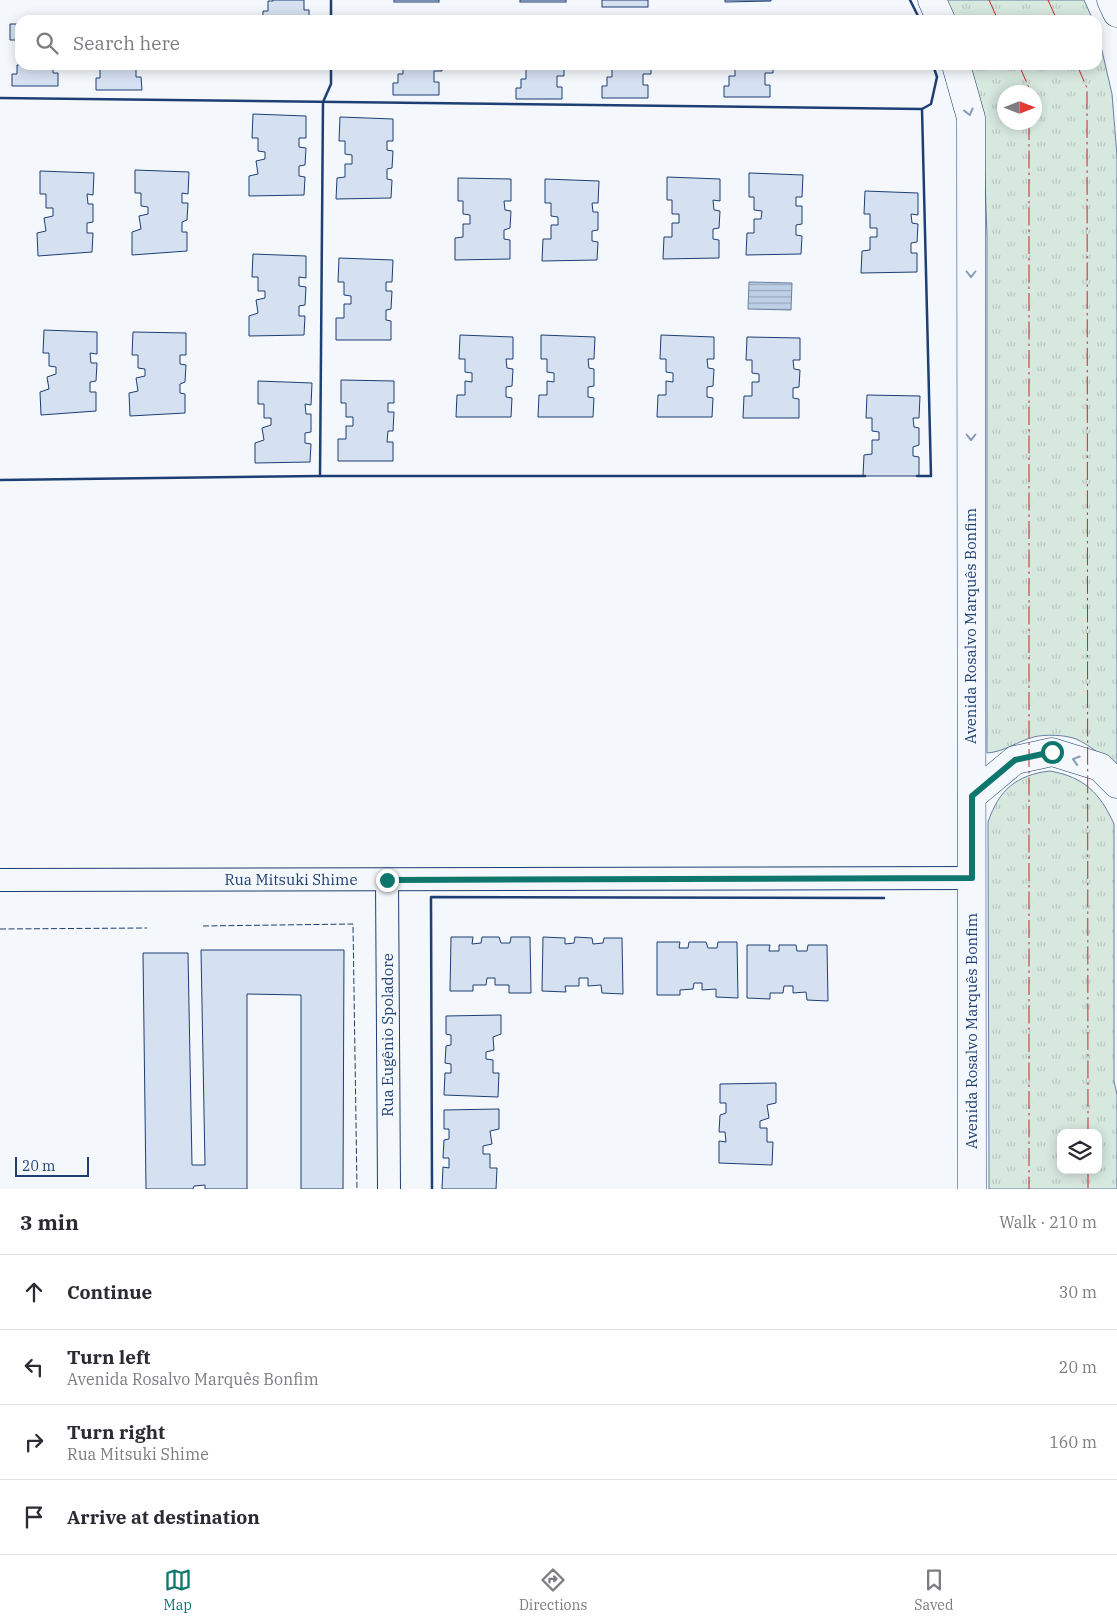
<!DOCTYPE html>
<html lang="en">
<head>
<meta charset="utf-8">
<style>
	:root { --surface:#fff; --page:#f2f2f3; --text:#2b2b33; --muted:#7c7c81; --line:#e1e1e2; --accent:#0f766e }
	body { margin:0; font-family:"IBM Plex Serif",serif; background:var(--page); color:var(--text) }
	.controls { position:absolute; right:15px; bottom:15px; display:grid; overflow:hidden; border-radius:10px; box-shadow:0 2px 12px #0003 }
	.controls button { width:45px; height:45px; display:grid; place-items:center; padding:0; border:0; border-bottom:1px solid var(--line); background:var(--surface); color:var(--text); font:25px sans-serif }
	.compass { position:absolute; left:997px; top:85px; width:45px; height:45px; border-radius:50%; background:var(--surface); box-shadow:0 2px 12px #0003; rotate:90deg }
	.scale { position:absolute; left:15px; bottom:12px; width:74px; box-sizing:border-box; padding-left:5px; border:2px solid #1d3f73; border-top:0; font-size:14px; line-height:18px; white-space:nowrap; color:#1d3f73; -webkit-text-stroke:4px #f4f7fb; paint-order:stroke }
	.stop { position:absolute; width:15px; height:15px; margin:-11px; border:4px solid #0f766e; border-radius:50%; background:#fff }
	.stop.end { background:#0f766e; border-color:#fff; box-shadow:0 1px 5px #0008 }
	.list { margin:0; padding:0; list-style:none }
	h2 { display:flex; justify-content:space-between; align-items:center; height:65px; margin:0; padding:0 20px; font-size:21px }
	h2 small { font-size:16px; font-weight:400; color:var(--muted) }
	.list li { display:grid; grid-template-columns:32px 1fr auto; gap:15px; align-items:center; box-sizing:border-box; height:75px; padding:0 20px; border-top:1px solid var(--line) }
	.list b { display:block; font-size:19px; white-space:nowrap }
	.list p { margin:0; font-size:16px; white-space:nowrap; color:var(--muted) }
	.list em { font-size:16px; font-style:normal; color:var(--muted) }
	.icon { flex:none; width:28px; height:28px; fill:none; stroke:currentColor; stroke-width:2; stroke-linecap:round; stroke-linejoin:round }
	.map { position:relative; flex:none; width:1117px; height:1189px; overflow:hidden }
	.search { position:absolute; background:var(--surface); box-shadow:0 2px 12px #0003; left:15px; right:15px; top:15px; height:55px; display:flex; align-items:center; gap:12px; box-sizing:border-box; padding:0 18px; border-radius:15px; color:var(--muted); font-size:19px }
	.sheet { height:365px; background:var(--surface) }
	nav { display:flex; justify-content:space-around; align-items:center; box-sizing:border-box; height:70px; border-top:1px solid var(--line); background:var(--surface); font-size:14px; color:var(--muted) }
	nav a { display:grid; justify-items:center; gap:2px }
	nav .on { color:var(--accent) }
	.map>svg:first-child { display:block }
</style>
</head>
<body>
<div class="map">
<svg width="1117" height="1189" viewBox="0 0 1117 1189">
	<defs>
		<pattern id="grass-tufts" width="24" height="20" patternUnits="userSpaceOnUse" patternTransform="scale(1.25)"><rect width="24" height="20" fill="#d7e8df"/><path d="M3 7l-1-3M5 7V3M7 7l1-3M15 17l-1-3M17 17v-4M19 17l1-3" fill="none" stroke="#b8c8c3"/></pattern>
		<pattern id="water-rules" width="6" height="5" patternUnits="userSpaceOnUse" patternTransform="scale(1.25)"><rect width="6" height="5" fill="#bed0e5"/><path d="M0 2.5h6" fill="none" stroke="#9aaabe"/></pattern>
	</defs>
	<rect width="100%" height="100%" fill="#f4f7fb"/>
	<g fill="url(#grass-tufts)" stroke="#687fa3" fill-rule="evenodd">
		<path d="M945,0H1084L1093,20H954Z"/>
		<path d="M1097,29L1112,94L1117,156V768C1107,759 1088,744 1076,739C1067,735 1044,734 1034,737C1018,741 1004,752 987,753V236L984,152L970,65H1097ZM1004,92H1034V122H1004Z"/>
		<path d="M1050,771C1084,777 1100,793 1114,824V1081L1117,1095V1189H989L988,822C999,790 1016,775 1050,771ZM1061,1133H1098V1170H1061Z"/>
	</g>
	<path fill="url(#water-rules)" stroke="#687fa3" d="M749,282L792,283L791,310L748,309Z"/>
	<g fill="#d5e0f0" stroke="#1d3f73">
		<path d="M273,0H304V10H309V20H263V11H268V1H273Z"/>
		<rect x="394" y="0" width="45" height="2"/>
		<rect x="520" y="0" width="46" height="2"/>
		<rect x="602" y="0" width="46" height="7"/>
		<path d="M725,0H771V1L725,2Z"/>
		<path d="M10,24H20V49H17V40H10Z"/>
		<path d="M17,65H53V73H58V86H12V74H17Z"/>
		<path d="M106,65H144L136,66V77H141L142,90H96V78H100V69H106Z"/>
		<path d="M403,65H442V71H434V82H439V95H393V83H398V74H403Z"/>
		<path d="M526,65H564V76H557V87H562V99H516V88H521V79H526Z"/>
		<path d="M612,65H651V74H643V85H648V98H602V86H607V77H612Z"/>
		<path d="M735,65H773V73H765V85H770V97H724V86H729V76H735Z"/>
		<path d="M253,114L306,116V138H299V147L306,148L305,165L299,166V176L305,177L304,195L249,196V176L258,174L256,161L265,159V152L258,151V138H252Z"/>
		<path d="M340,117L393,119V141H387V150L393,151L392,168L387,169V179L392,180L391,198L336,199L337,178L345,177V164H352V155L345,154V141H339Z"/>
		<path d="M135,170L189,172L188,194L182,193V203H188L187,220L182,222V232H187V251L132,255V232L141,229L139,216L148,214V207L141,206V193H135Z"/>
		<path d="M40,171L94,173L93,195L87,194L88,204H93V222L87,223V233H93L92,252L38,256L37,233L46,231L44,218L53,216V208H46V194H40Z"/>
		<path d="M749,173L803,175L802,197H796V206H802V224L796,225V235L802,236L801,254L746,255L747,233H754V219H761L762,211L754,210V197H749Z"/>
		<path d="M667,177L720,179V201L713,200L714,210L720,211L719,228L713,229V239L719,240V258L663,259L664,237H672V223H679V214H672V200H667Z"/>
		<path d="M458,178L511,179V201H504L505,210L511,211L510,228L504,230V239L510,240V259L455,260V238L463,237V224H470V215L463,214V201H458Z"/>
		<path d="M545,179L599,181L598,203H592L593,212H598V230L592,231V241L598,242L597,260L542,261L543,239H551V225H558V217L551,216V203H545Z"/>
		<path d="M865,191L918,193V215L911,214L912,223L918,224L917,242L911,243V253H917V272L861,273L862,251L870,250V237H877V228H870V214H864Z"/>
		<path d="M253,254L306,256V278L299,277V286L306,287L305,305L299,306V316H305L304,335L249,336V316L258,313L256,300L265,298V291H258V277H252Z"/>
		<path d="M339,258L393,260L392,282H386V291H392L391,309L386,310V320L391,321V340H336V318H344V304H351V296L344,295V282H338Z"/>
		<path d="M44,330L97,332V354L90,353L91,363H97L96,381L90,382V392H96V411L41,415L40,392L49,389L47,377L56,374V367L49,366V353H43Z"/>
		<path d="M133,332L186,333V355H180V364L186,365L185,382L180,384V393L185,394V413L130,416L129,393L138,391L136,378L145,376V369L138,368V355H132Z"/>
		<path d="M460,335L513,337V359H506L507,368L513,369L512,386L506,387V397L512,398L511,417H456L457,395H465V381L472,382V373L465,372V359H459Z"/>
		<path d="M541,335L595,337L594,359H588L589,368L594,369V386L588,387V397L594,398L593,417H538L539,395H547V381L554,382V373L547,372V359H541Z"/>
		<path d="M661,335L714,337V359H707L708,368L714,369L713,386L707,387V397L713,398L712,417H657L658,395H666V381L673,382V373L666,372V359H660Z"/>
		<path d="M747,337L800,338V360H793L794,369L800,370L799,387L793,388V398L799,399V418H743L744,396H752V382H759V374L752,373V360H746Z"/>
		<path d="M341,380L394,381V403H388V412H394L393,431H388L387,442H393V461H338V439H346V426H353V417H346V403H341Z"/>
		<path d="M258,381L312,383L311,405L305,404L306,414H311V432L305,433V443L311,444L310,462L255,463V443L264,440L262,428L271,425V418H264V404H258Z"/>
		<path d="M867,395L920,396L919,418H913L914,427L919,428V445L913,447V456L919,457V476H863L864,455L872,454V440H879V432L872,431V418H866Z"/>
		<path d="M451,937H473L472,944L481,943L482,937H499L501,943H510L511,937H530L531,993H509V985H495V978H487L486,985H473V991H450Z"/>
		<path d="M543,937L565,938V944L574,943L575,937L592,938L593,944L603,943L604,938H622L623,994L602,993L601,985L588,986V978H579V986H565L566,992L542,991Z"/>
		<path d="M657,942H680L679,948H688L689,942H706L708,948H717L718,942H737L738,998L716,997V989L702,990V983H694L693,989L680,990V995H657Z"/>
		<path d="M747,945H770L769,951H779V945H796L797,951H807L808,945H827L828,1001L807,1000L806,992L793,993V986H784L783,993H770V999L747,998Z"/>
		<path d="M201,950H344L343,1189H301V995L247,994V1189H205V1185L194,1186L193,1189H146L143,953H188L192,1165H205Z"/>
		<path d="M501,1015V1034L493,1037L494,1050L486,1052V1059L493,1060V1073H499L498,1097L444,1095L445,1073H451V1064L445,1063L446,1046L451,1045V1035L446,1034V1016Z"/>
		<path d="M776,1083V1103L767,1105L769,1118L760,1121V1128H767V1142H773L772,1165L719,1163V1141L726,1142L725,1132H719L720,1115L726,1113V1103H720V1084Z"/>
		<path d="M499,1109V1129L490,1131L492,1144L483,1146V1154H490V1168H497L496,1189H442L443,1167L449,1168V1158H443L444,1140L449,1139V1129H444V1110Z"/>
	</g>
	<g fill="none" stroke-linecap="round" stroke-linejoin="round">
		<g stroke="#1d3f73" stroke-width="24">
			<g id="minor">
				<path d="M0,880L972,878"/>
				<path d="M387,880L389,1189"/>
			</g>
		</g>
		<g stroke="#1d3f73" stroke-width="29">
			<g id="tertiary">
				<path d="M932,0L941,20"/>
				<path d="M1111,0L1117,13"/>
				<path d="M956,65L971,118L972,1189"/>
				<path d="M972,796L1015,760L1052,752L1100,767L1117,784"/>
			</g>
		</g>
		<use href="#minor" stroke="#f4f7fb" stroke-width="22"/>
		<use href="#tertiary" stroke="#f4f7fb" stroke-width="28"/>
		<g stroke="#1d3f73" stroke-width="1" stroke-dasharray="6 2.5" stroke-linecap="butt">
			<path d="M203,926L353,924L357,1189"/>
			<path d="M0,929L147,928"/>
		</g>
		<g stroke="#1d3f73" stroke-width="2.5">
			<path d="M331,0V20"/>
			<path d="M910,0L920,20"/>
			<path d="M0,98L922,109L931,476H917"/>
			<path d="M922,109L931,104L937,77L933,65"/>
			<path d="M320,476L323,102L331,84V65"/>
			<path d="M0,480L320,476H865"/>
			<path d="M432,1189L431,897L884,898"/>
		</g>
		<g stroke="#c62828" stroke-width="1" stroke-dasharray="18 4 2.5 4" stroke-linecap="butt">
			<path d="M989,0L998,20"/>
			<path d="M1048,0L1057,20"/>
			<path d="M1019,65L1029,88V92"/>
			<path d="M1077,65L1087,88L1088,1133"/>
			<path d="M1029,122V1189"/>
			<path d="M1088,1170V1189"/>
		</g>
	</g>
	<defs><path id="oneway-chevron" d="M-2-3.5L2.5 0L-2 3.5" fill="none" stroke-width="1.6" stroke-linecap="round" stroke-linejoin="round" transform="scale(1.25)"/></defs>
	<g stroke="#889bb7">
		<use href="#oneway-chevron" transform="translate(969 112) rotate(76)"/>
		<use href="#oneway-chevron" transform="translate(971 274) rotate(90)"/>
		<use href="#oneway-chevron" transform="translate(971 437) rotate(90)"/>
		<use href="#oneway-chevron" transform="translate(1076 760) rotate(-163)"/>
	</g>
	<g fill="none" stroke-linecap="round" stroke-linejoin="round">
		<path stroke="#0f766e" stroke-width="6" d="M387,880L972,878V796L1015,760L1052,752"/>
	</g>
	<g text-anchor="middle" stroke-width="4" stroke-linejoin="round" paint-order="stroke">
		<g font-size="15" fill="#1d3f73" stroke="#f4f7fb">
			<text transform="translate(971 626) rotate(-90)" y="5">Avenida Rosalvo Marquês Bonfim</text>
			<text x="291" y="885">Rua Mitsuki Shime</text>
			<text transform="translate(972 1031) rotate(-90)" y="5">Avenida Rosalvo Marquês Bonfim</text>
			<text transform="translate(388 1035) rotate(-90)" y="5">Rua Eugênio Spoladore</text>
		</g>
	</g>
</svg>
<div class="controls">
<button><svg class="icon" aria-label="layers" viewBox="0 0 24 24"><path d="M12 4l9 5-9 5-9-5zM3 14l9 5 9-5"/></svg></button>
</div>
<svg class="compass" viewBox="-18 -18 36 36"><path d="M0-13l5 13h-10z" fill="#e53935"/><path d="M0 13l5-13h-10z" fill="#7c7c81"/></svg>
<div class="scale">20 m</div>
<div class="stop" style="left:1052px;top:752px"></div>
<div class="stop end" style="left:387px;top:880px"></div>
<div class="search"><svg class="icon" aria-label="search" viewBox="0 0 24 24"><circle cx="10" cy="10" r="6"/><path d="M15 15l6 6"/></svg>Search here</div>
</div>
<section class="sheet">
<h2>3 min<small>Walk · 210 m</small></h2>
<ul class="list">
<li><svg class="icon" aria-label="ahead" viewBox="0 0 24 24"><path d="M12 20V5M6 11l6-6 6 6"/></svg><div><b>Continue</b></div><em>30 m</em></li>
<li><svg class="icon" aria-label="left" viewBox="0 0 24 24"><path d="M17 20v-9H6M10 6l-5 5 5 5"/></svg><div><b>Turn left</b><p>Avenida Rosalvo Marquês Bonfim</p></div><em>20 m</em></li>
<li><svg class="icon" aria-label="right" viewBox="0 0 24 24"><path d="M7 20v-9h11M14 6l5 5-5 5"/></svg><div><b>Turn right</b><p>Rua Mitsuki Shime</p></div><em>160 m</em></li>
<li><svg class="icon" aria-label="arrive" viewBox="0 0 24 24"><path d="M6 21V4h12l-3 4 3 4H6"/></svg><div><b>Arrive at destination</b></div></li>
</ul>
</section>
<nav>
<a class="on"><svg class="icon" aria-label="map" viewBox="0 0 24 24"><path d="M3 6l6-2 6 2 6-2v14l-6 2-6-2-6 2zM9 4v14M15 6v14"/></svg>Map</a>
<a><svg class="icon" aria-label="directions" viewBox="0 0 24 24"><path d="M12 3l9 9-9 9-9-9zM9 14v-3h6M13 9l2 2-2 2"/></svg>Directions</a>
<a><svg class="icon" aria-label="saved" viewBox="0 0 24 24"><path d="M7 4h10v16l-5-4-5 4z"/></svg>Saved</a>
</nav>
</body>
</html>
